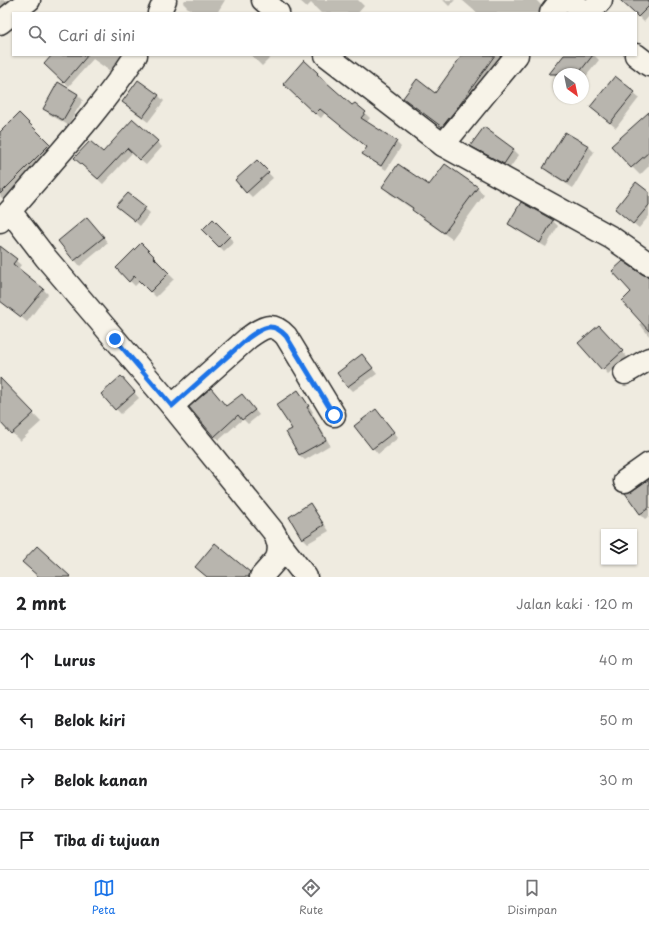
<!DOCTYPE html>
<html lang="id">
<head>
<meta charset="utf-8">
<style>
	:root { --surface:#fff; --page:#f2f2f2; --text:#202124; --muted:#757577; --line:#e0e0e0; --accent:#1a73e8 }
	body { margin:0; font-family:"Playpen Sans",sans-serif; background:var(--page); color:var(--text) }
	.controls { position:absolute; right:12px; bottom:12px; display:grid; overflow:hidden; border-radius:0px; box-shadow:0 1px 3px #0004 }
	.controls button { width:36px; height:36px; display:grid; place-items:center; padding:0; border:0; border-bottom:1px solid var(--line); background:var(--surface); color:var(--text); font:20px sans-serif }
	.compass { position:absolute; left:553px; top:68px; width:36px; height:36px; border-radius:50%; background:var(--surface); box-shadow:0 1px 3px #0004; rotate:147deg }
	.stop { position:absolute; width:12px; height:12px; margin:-9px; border:3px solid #1a73e8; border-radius:50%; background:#fff }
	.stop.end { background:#1a73e8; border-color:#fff; box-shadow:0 1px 4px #0008 }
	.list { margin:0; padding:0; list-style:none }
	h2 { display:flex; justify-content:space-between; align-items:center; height:52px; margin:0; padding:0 16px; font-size:17px }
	h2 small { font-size:13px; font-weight:400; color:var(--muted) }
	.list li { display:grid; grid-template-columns:26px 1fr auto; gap:12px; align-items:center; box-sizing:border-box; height:60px; padding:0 16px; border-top:1px solid var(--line) }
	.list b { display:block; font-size:15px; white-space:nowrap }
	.list em { font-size:13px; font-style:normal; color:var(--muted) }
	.icon { flex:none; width:22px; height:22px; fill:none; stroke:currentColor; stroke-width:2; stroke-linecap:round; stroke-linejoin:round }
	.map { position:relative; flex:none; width:649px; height:577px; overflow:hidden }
	.search { position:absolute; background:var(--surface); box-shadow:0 1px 3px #0004; left:12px; right:12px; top:12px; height:44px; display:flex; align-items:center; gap:10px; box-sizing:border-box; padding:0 14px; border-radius:0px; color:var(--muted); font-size:15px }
	.sheet { height:292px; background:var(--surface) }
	nav { display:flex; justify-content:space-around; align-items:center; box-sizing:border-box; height:56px; border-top:1px solid var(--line); background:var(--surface); font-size:11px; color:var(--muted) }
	nav a { display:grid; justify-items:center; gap:2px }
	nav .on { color:var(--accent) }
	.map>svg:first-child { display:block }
</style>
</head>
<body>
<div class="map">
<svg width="649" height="577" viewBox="0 0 649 577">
	<rect width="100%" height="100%" fill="#efebe0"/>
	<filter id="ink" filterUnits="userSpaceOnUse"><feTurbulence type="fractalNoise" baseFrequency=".025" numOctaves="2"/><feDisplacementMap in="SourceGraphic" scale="8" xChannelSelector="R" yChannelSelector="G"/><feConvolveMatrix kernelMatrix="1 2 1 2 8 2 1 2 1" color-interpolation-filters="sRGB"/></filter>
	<g filter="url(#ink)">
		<g fill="#0003">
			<path d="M0,0H10L14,5L0,16Z"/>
			<path d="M185,0H225L217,13H196L188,8L183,3Z"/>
			<path d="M299,0H358L364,6L358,13H321L311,3L307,7Z"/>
			<path d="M443,0H455L449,6Z"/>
			<path d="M462,0H536L546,10L543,13H477Z"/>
			<path d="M621,0H649V16L644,22L636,14V13H635Z"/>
			<path d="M65,55H122L110,71L93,59L69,86L53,72Z"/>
			<path d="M251,55H273L262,66Z"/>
			<path d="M463,55H505L448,132L410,103L404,98L435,94Z"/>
			<path d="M565,55H594L599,60L583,80V74H559V78L552,72Z"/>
			<path d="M317,73L322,78L321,80L353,107L355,104L370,118L366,123L396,142L401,147L386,170L369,159L364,154L368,147L325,113L321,118L289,89Z"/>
			<path d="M615,78L639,98L616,128L597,112Z"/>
			<path d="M139,81L159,96L164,101L148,122L128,107L123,102Z"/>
			<path d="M59,84L78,95L83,100L68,125L49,114L44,108Z"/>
			<path d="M649,113V166L640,175L632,167Z"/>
			<path d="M19,115L54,150L4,200L0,196V134Z"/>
			<path d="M133,120L162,147L146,165L132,153L103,184L80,163L103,154Z"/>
			<path d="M565,133L589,147L594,152L573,188L549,173L544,168Z"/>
			<path d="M472,145L514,150L519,155L509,169L477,150Z"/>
			<path d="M262,166L273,178L252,197L247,192Z"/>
			<path d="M383,186L477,188L484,195L452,239L420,217L414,210L390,194Z"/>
			<path d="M128,194L150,213L140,226L123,211Z"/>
			<path d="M649,194V216L639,228L616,209Z"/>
			<path d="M521,204L553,221L558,226L546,247L515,229L509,224Z"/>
			<path d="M213,221L234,242L224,251L203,230Z"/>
			<path d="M92,223L108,243L80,266L59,241Z"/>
			<path d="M141,244L159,262L158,263L174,279L156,297L140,281L135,286L117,268Z"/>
			<path d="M0,247L21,265L18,269L43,289L48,294L27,322L15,312L0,291Z"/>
			<path d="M649,278V336L640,324L642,322L633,292Z"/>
			<path d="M604,331L627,357L608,374L580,343Z"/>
			<path d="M367,361L377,374L353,391L348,386Z"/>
			<path d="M0,379L41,422L20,441L0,421Z"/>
			<path d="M126,383L139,398L121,414L116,409Z"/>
			<path d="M298,391L303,396L313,412L312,413L330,445L305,460L299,455L293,429Z"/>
			<path d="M247,400L259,415L248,424L243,419L219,440L214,436L227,408Z"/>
			<path d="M381,415L398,438L378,454L355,426Z"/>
			<path d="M649,481V516L645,519L640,514L633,492Z"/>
			<path d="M310,505L315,510L329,531L308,543L303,538Z"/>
		</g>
		<g fill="#b8b5ae" stroke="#2b2b2b">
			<path d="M620,0H649V6L638,17L636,15V13H634Z"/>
			<path d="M52,55H88L64,83L44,64Z"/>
			<path d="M462,55H495L461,103L442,127L403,98L417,79L435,93Z"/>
			<path d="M564,55H593L578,74H549Z"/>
			<path d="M304,60L318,73L317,74L352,105L355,103L366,112L361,118L397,141L381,166L362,154L367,147L320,109L315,114L283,84Z"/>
			<path d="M615,76L635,92L610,123L590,107Z"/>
			<path d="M138,80L159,95L143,117L122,102Z"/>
			<path d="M58,82L78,94L63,120L43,109Z"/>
			<path d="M649,112V152L631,168L611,146Z"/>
			<path d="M19,113L50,144L0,194V132Z"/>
			<path d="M133,119L158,141L140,160L127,148L98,179L74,158L90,141L103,152Z"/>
			<path d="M484,127L514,149L504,164L470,146Z"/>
			<path d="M565,132L589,146L567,183L543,168Z"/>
			<path d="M257,160L269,172L246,193L235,180Z"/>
			<path d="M398,164L429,185L445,164L478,187L444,233L412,210L413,208L382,187Z"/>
			<path d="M636,182L649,192V205L633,224L615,209Z"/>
			<path d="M128,193L146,207L135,221L116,206Z"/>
			<path d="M521,202L553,220L540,243L508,224Z"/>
			<path d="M87,217L104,237L74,261L58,241Z"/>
			<path d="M213,219L230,236L219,247L202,230Z"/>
			<path d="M141,243L154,256L153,257L169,273L150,292L134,276L129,282L116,268Z"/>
			<path d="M0,246L17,259L13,264L44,289L21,317L0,301Z"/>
			<path d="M623,261L642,274L646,276L649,279V331L622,301L631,292L612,271Z"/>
			<path d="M599,325L623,351L602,370L578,343Z"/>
			<path d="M362,354L373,368L347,387L337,373Z"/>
			<path d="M121,376L135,392L115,410L101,394Z"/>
			<path d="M0,378L34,413L11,434L0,422Z"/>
			<path d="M211,388L226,406L242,394L255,410L242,420L238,415L214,437L189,407Z"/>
			<path d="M298,390L309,406L307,407L326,440L299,455L286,432L292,429L276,405Z"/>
			<path d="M376,409L394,432L372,449L354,426Z"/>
			<path d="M649,479V508L640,514L625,493L632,491Z"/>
			<path d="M310,503L324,525L302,539L289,517Z"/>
			<path d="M215,543L250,572L249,577H207L195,567Z"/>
			<path d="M37,546L71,577H39L22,562Z"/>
		</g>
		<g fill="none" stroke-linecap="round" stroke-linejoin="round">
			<g stroke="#2b2b2b" stroke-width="25">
				<g id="minor">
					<path d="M263,0L278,13"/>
					<path d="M570,0L586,13"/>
					<path d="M159,13L165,0"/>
					<path d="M551,13L561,0"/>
					<path d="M589,13L601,0"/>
					<path d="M0,23L29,0"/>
					<path d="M326,55L443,145L612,238L649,264"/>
					<path d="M636,55L649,65"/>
					<path d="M443,145L517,55"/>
					<path d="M10,211L46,258L172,406L273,531C279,540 281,550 276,560L261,577"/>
					<path d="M0,221L10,211C53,160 100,111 136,55"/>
					<path d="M625,373L649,359"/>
					<path d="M172,406L248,338C263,327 272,321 286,336L334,415"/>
					<path d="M625,481L649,464"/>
					<path d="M277,540L306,577"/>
				</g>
			</g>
			<use href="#minor" stroke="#f7f3e8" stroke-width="22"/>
		</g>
	</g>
	<g fill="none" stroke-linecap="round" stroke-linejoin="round" filter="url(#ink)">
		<path stroke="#1a73e8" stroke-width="5" d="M115,339L172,406L248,338C263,327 272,321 286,336L334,415"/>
	</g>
</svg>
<div class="controls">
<button><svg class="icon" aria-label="layers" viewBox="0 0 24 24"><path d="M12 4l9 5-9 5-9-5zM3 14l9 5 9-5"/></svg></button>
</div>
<svg class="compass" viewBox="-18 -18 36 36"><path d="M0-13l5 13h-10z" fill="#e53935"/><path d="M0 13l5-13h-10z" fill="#757577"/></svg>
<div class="stop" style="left:334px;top:415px"></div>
<div class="stop end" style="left:115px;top:339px"></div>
<div class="search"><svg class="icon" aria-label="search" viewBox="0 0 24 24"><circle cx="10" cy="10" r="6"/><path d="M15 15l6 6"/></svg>Cari di sini</div>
</div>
<section class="sheet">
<h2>2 mnt<small>Jalan kaki · 120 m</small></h2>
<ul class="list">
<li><svg class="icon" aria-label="ahead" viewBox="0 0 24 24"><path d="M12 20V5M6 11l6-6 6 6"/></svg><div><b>Lurus</b></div><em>40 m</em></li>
<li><svg class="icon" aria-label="left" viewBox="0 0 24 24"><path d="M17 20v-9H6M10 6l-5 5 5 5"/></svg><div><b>Belok kiri</b></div><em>50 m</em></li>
<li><svg class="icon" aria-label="right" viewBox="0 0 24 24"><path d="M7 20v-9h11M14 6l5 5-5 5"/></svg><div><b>Belok kanan</b></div><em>30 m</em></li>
<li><svg class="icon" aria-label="arrive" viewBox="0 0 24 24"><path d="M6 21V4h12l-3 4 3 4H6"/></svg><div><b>Tiba di tujuan</b></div></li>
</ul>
</section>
<nav>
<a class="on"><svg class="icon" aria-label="map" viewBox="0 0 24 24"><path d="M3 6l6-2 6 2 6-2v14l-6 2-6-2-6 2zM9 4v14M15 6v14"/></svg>Peta</a>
<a><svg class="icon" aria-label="directions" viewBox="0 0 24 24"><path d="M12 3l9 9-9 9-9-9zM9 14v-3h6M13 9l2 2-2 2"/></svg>Rute</a>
<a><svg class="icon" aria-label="saved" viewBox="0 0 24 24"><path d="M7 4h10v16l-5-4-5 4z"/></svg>Disimpan</a>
</nav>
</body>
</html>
